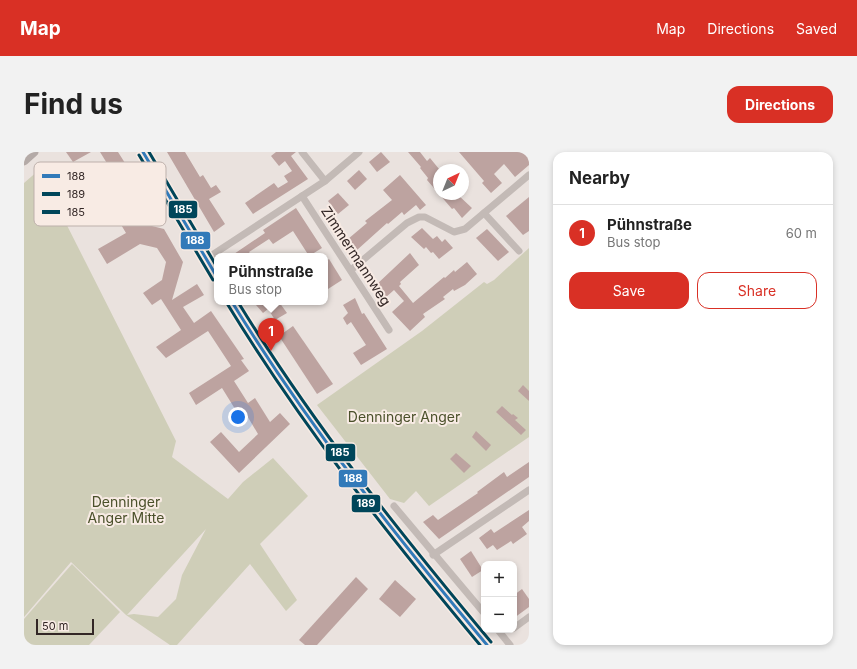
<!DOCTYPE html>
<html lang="en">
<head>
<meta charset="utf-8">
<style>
	:root { --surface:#fff; --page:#f2f2f2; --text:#222; --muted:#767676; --line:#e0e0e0; --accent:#d93025 }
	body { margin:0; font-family:Inter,sans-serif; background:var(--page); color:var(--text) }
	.controls { position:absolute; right:12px; bottom:12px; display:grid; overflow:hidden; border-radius:8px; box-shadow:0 2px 6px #0003 }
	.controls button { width:36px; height:36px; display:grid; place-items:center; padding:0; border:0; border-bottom:1px solid var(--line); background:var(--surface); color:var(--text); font:20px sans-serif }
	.compass { position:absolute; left:409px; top:12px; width:36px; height:36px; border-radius:50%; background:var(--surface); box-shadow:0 2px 6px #0003; rotate:43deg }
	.scale { position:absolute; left:12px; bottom:10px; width:58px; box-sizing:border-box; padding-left:4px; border:2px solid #332726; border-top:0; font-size:11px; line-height:14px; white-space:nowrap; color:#332726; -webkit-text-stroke:3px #f8ebe4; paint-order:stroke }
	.you { position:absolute; left:214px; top:265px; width:14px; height:14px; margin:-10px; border:3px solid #fff; border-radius:50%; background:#1a73e8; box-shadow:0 0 0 6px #1a73e833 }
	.badge { display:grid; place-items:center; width:26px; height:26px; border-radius:50%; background:var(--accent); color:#fff; font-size:13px; font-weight:700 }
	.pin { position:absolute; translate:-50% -33px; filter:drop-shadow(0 1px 2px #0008) }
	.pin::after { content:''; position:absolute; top:21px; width:14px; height:12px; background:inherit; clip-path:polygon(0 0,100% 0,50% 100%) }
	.popup { position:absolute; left:190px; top:101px; width:114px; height:52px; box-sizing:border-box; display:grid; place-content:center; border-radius:8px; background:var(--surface); filter:drop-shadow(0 1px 3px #0005); font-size:13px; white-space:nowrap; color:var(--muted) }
	.popup b { font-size:15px; color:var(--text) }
	.popup::after { content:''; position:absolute; left:50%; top:100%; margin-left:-8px; border:8px solid transparent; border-top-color:var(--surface) }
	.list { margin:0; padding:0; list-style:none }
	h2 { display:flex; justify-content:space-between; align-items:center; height:52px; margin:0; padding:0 16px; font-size:17px }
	h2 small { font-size:13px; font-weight:400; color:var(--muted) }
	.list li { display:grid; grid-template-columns:26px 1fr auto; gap:12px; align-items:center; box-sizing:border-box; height:56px; padding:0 16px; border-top:1px solid var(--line) }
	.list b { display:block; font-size:15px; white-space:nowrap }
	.list p { margin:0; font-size:13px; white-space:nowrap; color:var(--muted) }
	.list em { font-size:13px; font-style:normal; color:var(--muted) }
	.actions { display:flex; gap:8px; padding:12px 16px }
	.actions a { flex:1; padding:9px 0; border:1px solid var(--accent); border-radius:12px; text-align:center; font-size:14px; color:var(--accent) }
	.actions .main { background:var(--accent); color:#fff }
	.map { position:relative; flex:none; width:505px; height:493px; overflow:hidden; border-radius:12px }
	header { display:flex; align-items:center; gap:24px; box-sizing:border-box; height:56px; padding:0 20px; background:var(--accent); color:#fff }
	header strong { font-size:19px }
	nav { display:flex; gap:22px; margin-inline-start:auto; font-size:14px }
	.intro { display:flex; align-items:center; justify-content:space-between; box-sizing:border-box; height:96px; padding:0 24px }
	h1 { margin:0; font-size:28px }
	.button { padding:10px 18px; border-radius:12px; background:var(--accent); color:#fff; font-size:14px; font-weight:700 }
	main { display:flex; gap:24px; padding:0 24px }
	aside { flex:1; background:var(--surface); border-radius:12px; box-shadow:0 2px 6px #0003 }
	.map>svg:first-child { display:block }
</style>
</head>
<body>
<header>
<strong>Map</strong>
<nav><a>Map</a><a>Directions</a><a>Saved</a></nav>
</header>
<div class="intro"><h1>Find us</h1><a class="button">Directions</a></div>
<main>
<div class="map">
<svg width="505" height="493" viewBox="0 0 505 493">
	<rect width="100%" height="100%" fill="#eae2de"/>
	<g fill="#cfceb8" fill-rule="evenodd">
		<path d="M15,18L152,289L148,305L204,347L219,330L249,306L284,344L236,392L273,448L262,459L226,412L153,493H146L102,463L47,410L0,465V31ZM182,377L158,423L152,447L134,465L110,462L103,463Z"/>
		<path d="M505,96V285L405,354L392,339L380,351L366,347L293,253L398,179L460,130L463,132L470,128Z"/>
		<path d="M48,412L96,460L65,493H0V467Z"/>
	</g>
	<g fill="#bda3a0">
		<path d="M42,0H67L49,10Z"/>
		<path d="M76,0H94L108,22L102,46L116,71L140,77L159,110L148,148L173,132L180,143L159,155L170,171L187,159L220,207L217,208L225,219L210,229L224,251L231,246L246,270L256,261L266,272L215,321L186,290L197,280L215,300L234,282L222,262L216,265L198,236L172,253L165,241L207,214L184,179L142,206L132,195L157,178L137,147L128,153L119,141L138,128L142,110L133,96L116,92L83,112L74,97L102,81L87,56L66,68L56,54L85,38L89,21Z"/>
		<path d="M143,0H161L176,25L179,23L187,36L192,33L197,40L185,47L201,72L190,80Z"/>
		<path d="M252,0H272L267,4L284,27L229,62L221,51L250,31L254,36L264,30L260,24L268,19L261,9L255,14L247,4Z"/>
		<path d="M357,0L366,10L353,20L345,10Z"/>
		<path d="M384,0H396L403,9L406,6L415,17V42H433L448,56L438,66L430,56L428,57L403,28L404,26L396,16L397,15Z"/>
		<path d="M435,0H505V13L491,25L480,12L470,22L478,31L467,41L458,31L460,29Z"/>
		<path d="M335,18L343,27L331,38L323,29Z"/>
		<path d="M376,23L402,53L396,58L392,53L380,63L378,60L364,72L363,71L333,98L324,87L343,71L341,69L368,48L359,38Z"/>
		<path d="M314,41L325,53L314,62L304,49Z"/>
		<path d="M505,45V79L499,83L482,64Z"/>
		<path d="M272,56L298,96L285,104L269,79L249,92L245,87L225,100L228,104H207L241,81L239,78Z"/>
		<path d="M398,76L409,87L413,84L418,90L421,87L429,96L415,107L409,100L407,101L402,95L400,97L387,85Z"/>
		<path d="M463,77L485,100L474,109L452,86Z"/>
		<path d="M386,101L395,113L376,130L377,132L375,134L389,151L420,125L421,126L430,118L431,120L443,110L453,122L441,133L430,139L429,137L419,145L421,147L399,162L401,165L386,179L368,160L380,149L370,138L361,146L351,134Z"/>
		<path d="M305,107L318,128L304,137L301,132V110Z"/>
		<path d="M331,146L338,162L340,161L363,197L337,213L329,201L342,193L327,170L323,173L319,166L324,161L319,153Z"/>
		<path d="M236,150H255L263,161L251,168L244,157L239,161L232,153Z"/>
		<path d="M269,174L309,232L293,242L255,184Z"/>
		<path d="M499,233L505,239V249L494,239Z"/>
		<path d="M478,254L488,263L489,262L494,266L491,268L502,278L497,283L472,260Z"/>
		<path d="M452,279L467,293L462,299L448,285Z"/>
		<path d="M432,301L447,314L440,321L426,307Z"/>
		<path d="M505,310V325L415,387L399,370L409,363L414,368L454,341L453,340L480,320L483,325Z"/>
		<path d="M505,358V369L498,375L503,382L489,392L487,389L473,398L469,393L463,397L455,386L467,377L470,381Z"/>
		<path d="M447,399L459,418L448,425L436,407Z"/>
		<path d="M332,425L344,437L293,493H281L275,488Z"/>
		<path d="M371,428L392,447L376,465L355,447Z"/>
		<path d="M498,437L505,447V455L490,466V443Z"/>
	</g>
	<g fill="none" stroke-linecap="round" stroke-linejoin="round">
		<g stroke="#c3bab6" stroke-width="7">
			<path d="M278,0L301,29"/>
			<path d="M278,44L365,178"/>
			<path d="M460,61L495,99"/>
			<path d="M182,107L301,29L335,0"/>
			<path d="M327,118L383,71L395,65H401L430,80L441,77L505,23"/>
			<path d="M370,354L460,461"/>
			<path d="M409,403L505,338"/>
			<path d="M490,476L505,465"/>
			<path d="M474,478L486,493"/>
		</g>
		<g stroke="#c3bab6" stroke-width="8">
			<path d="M119,0L193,125"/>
			<path d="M208,150C281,273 370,383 463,493"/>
		</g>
		<path stroke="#b4aaa7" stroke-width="9" d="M0,9L10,0"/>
		<g stroke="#f8ebe4" stroke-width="6">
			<g id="bus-1">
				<path d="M119,0L193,125"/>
				<path d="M208,150C283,272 371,383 463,493"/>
			</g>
		</g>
		<g stroke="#f8ebe4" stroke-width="6">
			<g id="bus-2">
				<path d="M115,3L189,128"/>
				<path d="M204,153C278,274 365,384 456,493"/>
			</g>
		</g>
		<g stroke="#f8ebe4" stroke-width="6">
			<g id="bus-3">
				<path d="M125,0L193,115"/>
				<path d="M214,150C288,271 376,381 467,490"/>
			</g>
		</g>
		<use href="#bus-1" stroke="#327ab9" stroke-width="3"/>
		<use href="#bus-2" stroke="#00465a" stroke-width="3"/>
		<use href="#bus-3" stroke="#00465a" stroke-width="3"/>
	</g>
	<g text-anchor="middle" stroke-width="4" stroke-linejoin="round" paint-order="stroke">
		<g font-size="14" fill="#332726" stroke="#f8ebe4">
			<text transform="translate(332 104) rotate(57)" y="5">Zimmermannweg</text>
		</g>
		<g font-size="14" fill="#4a502a" stroke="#f8ebe4">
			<text x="380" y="270">Denninger Anger</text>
			<text x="102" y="355">Denninger<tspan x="102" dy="16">Anger Mitte</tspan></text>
		</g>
	</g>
	<rect x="10" y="10" width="132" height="64" rx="6" fill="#f8ebe4" stroke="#bdb0ab" stroke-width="1"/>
	<rect x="18" y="22" width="18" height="4" fill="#327ab9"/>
	<rect x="18" y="40" width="18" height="4" fill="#00465a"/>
	<rect x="18" y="58" width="18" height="4" fill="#00465a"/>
	<g font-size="11" fill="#332726">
		<text x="43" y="28">188</text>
		<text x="43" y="46">189</text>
		<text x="43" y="64">185</text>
	</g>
	<g stroke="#f8ebe4" stroke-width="1.5">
		<rect x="144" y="48" width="30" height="19" rx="4" fill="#00465a"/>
		<rect x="156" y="79" width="31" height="19" rx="4" fill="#327ab9"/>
		<rect x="301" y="291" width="31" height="19" rx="4" fill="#00465a"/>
		<rect x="314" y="317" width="30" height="19" rx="4" fill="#327ab9"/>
		<rect x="327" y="342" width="30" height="19" rx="4" fill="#00465a"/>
	</g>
	<g font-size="11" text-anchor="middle" font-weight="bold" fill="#fff">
		<text x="159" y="61">185</text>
		<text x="171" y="92">188</text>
		<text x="316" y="304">185</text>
		<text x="329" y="330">188</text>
		<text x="342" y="355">189</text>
	</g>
</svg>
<div class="controls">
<button>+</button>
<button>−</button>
</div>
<svg class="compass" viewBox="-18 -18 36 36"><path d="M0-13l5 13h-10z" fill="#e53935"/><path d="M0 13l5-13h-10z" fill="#767676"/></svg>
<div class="scale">50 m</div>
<div class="you"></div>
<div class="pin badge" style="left:247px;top:199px">1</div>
<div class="popup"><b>Pühnstraße</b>Bus stop</div>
</div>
<aside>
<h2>Nearby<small></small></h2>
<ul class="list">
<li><span class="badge">1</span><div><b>Pühnstraße</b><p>Bus stop</p></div><em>60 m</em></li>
</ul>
<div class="actions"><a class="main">Save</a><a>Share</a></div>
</aside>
</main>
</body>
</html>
